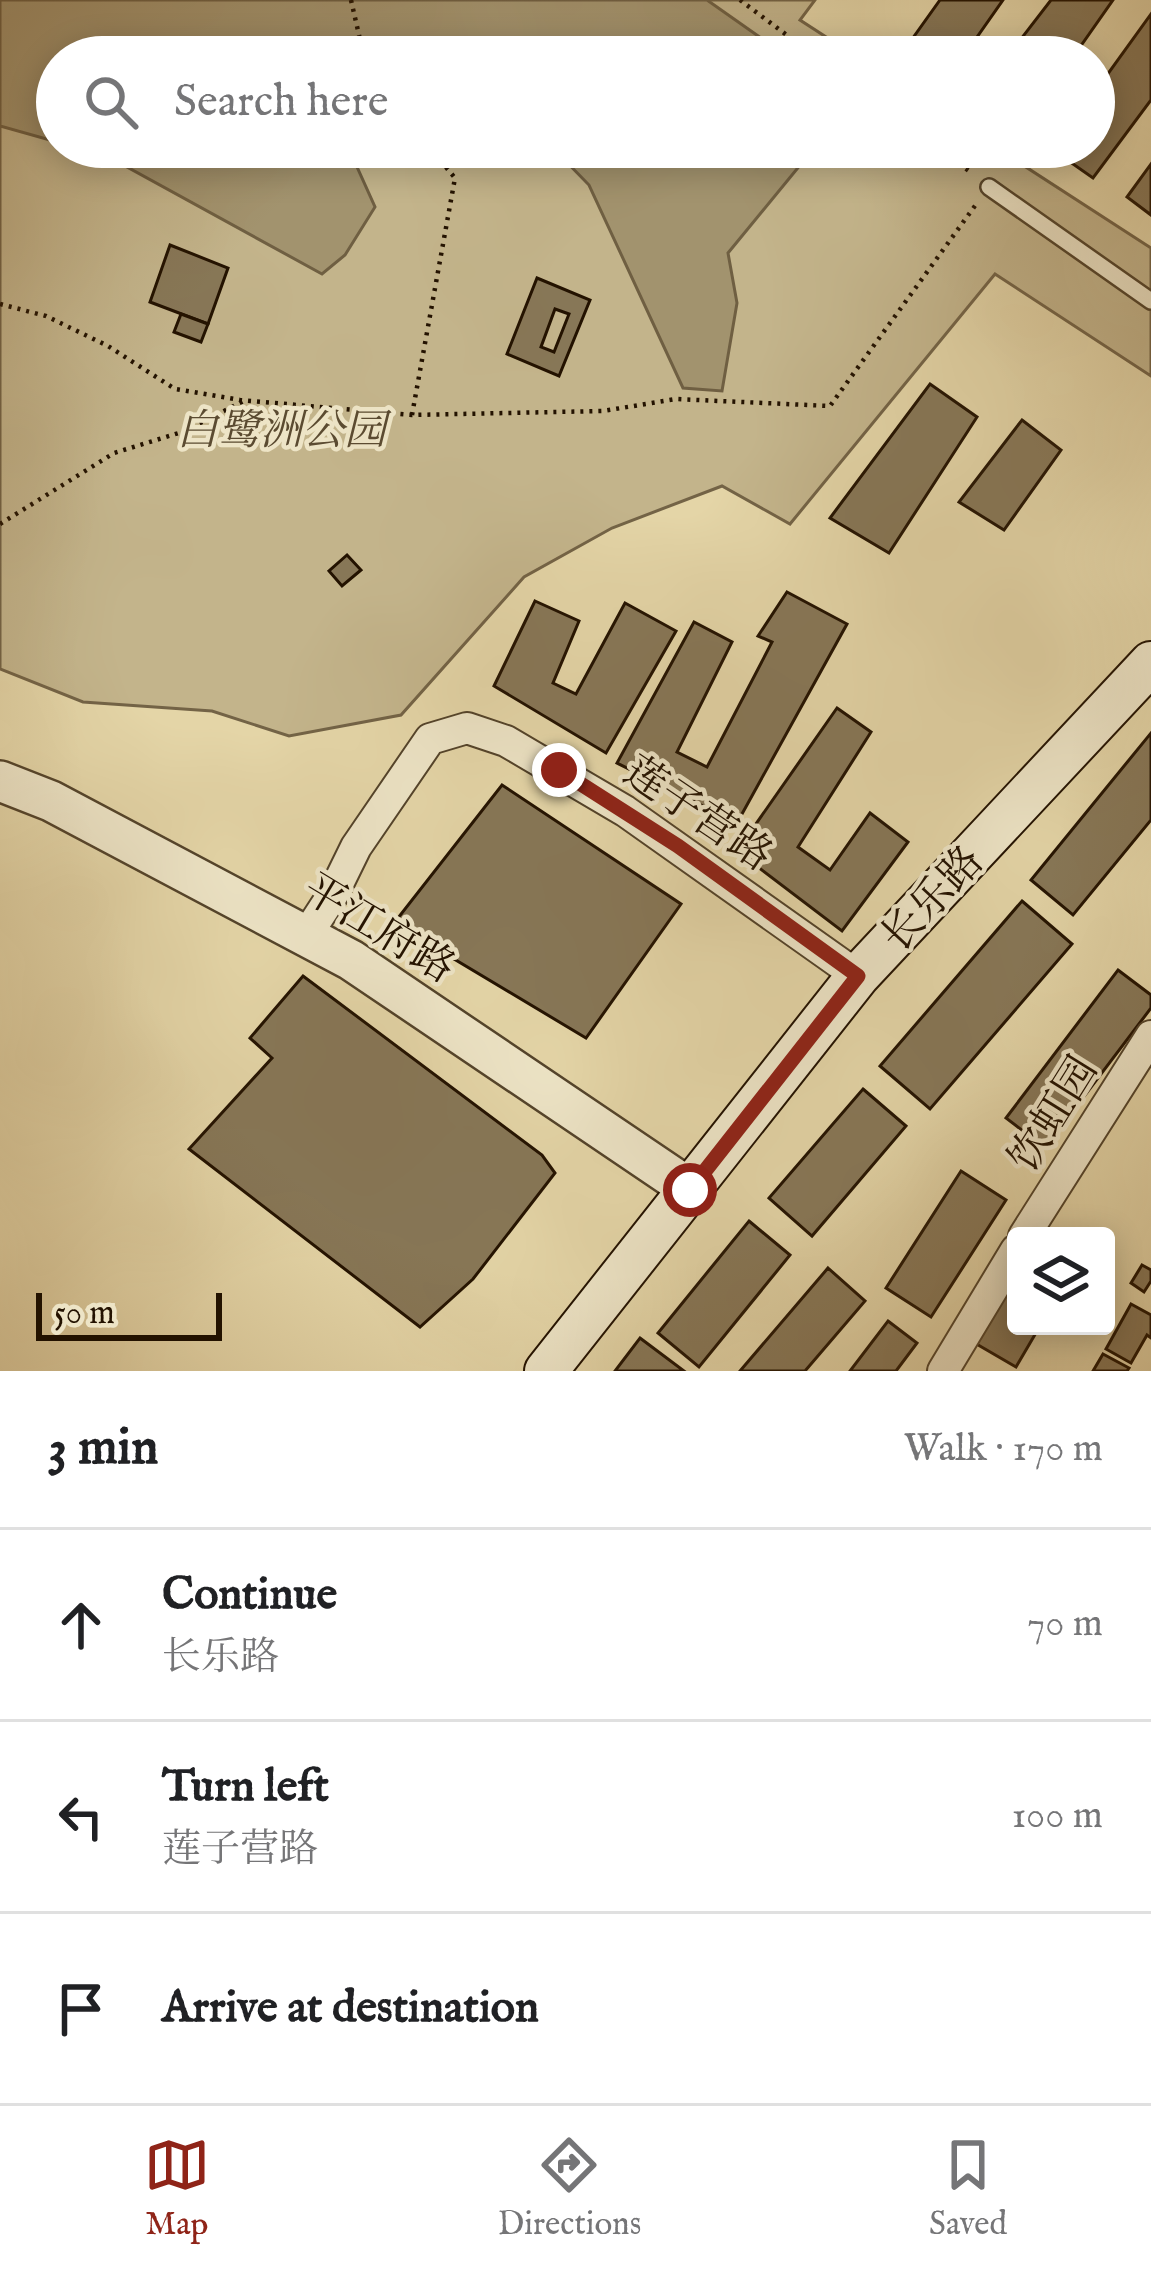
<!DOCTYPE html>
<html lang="en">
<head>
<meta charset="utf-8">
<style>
	:root { --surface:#fff; --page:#f2f2f2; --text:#202124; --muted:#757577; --line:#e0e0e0; --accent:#8f2418 }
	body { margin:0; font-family:"IM FELL English","Noto Serif SC",serif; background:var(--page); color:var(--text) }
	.controls { position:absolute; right:36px; bottom:36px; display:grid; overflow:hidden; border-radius:12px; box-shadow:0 6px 30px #0003 }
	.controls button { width:108px; height:108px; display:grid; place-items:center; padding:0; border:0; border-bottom:3px solid var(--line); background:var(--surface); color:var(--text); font:60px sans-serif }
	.scale { position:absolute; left:36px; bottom:30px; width:186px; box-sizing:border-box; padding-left:12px; border:6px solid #231200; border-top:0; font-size:33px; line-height:42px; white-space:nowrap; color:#231200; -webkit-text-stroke:9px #ede4c6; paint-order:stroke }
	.stop { position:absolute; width:36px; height:36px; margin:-27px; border:9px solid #8f2418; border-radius:50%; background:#fff }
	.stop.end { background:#8f2418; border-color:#fff; box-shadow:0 3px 12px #0008 }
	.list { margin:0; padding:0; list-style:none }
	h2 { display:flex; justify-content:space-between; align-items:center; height:156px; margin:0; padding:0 48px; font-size:51px }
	h2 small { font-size:39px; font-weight:400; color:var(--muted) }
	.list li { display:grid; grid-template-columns:78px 1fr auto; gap:36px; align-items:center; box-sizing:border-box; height:192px; padding:0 48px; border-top:3px solid var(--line) }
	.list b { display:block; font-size:45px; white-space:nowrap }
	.list p { margin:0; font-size:39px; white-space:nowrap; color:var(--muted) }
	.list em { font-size:39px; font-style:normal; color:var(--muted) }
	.icon { flex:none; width:66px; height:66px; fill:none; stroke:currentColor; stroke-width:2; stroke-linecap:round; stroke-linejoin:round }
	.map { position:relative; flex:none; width:1151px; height:1371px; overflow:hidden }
	.search { position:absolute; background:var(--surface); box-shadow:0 6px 30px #0003; left:36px; right:36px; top:36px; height:132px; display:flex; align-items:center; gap:30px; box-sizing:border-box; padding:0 42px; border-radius:66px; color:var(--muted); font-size:45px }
	.sheet { height:732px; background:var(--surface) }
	nav { display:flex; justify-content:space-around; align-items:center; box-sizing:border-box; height:168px; border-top:3px solid var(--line); background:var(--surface); font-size:33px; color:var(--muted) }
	nav a { display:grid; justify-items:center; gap:6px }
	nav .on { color:var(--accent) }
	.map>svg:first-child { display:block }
</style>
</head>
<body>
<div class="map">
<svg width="1151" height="1371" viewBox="0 0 1151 1371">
	<rect width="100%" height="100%" fill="#e4d5a7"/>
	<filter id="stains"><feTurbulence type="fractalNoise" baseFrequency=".00167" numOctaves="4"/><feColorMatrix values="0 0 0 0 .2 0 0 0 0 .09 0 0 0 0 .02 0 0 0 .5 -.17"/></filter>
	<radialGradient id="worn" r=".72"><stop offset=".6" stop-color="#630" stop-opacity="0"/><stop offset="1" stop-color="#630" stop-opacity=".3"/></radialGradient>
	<path fill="#c3b48b" stroke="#736346" stroke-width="3" d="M0,0H815L800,20L857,57H57V147H995L1151,248V376L995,274L790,524L722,486L612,528L524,577L401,715L289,736L212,711L83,702L0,669Z"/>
	<g fill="#a2936e" stroke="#6f5f42" stroke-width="3">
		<path d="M0,0H707L788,57H405L392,48L318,50L315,57H57V142L0,126Z"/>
		<path d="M76,147H348L375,207L345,255L322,274L105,155Z"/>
		<path d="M552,147H815L728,253L737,303L722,391L683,388L589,185Z"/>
	</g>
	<g fill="#877757" stroke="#231200" stroke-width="3" fill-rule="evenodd">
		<path d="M940,0H1003L963,57L900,56Z"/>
		<path d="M1051,0H1113L1073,57H1007Z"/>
		<path d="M1151,14V100L1093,178L1053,150L1094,147V93Z"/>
		<path d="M1151,164V215L1127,197Z"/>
		<path d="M170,245L228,268L208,324L150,302Z"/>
		<path d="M537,278L590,300L559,376L507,354ZM555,309L569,314L554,352L541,347Z"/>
		<path d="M181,314L208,324L201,342L174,332Z"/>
		<path d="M930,384L977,417L889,553L830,518Z"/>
		<path d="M1022,420L1061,450L1004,530L959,502Z"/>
		<path d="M347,555L361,570L342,586L329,571Z"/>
		<path d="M787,592L847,624L737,823L617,763L694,622L732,642L677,752L707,767L772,642L758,636Z"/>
		<path d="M535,601L579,621L553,683L576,694L625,603L676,631L606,753L494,686Z"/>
		<path d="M837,708L871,732L798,847L830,870L870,813L908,842L842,931L737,851Z"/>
		<path d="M1151,733V820L1073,915L1031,880Z"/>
		<path d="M502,785L681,904L586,1038L394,923Z"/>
		<path d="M1022,901L1072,944L930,1109L880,1066Z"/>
		<path d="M1118,970L1151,995V1008L1045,1148L1006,1118Z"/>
		<path d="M303,976L542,1155L555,1173L473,1279L420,1327L189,1149L272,1058L250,1038Z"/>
		<path d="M863,1089L906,1126L812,1236L769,1198Z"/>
		<path d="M961,1171L1006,1200L931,1317L886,1288Z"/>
		<path d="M749,1221L790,1255L699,1367L658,1333Z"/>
		<path d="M1142,1265L1151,1270V1281L1144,1292L1131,1283Z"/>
		<path d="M1016,1267V1326H1040L1016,1367L973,1342Z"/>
		<path d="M828,1268L865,1301L805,1371H740Z"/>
		<path d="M1131,1304L1151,1315V1338L1147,1335L1131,1363L1106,1349Z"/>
		<path d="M888,1321L917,1343L896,1371H850Z"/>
		<path d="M640,1338L684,1371H615Z"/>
		<path d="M1103,1354L1129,1368L1127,1371H1093Z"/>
	</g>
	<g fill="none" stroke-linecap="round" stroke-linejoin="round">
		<g stroke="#53432a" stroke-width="20">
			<path id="service" d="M989,187L1151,301"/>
		</g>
		<g stroke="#53432a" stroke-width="34">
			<g id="minor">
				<path d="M306,936L332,896L356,847L430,739L467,728L506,741L625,811L858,976"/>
				<path d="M1024,1236L1151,1036"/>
				<path d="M943,1371L1016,1250"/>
			</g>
		</g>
		<g stroke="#53432a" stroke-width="44">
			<path id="tertiary" d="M0,781L51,801L351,960L690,1189"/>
		</g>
		<g stroke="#231200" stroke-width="46">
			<path id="secondary" d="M546,1371L858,976L1151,663"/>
		</g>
		<g stroke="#231200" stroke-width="4.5" stroke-dasharray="3 6" stroke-linecap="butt">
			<path d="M351,0L364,57"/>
			<path d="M740,0L816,57"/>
			<path d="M937,147L973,174"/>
			<path d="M0,304L46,316L108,346L175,389L240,400L412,415L603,411L676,399L830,406L977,203"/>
			<path d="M412,415L455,178L429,147"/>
			<path d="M0,524L114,453L182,432L244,401"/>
		</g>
		<use href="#service" stroke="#ede4c6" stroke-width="15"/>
		<use href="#minor" stroke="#ede4c6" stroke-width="30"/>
		<use href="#tertiary" stroke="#ede4c6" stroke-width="39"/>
		<use href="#secondary" stroke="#ede4c6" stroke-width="42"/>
	</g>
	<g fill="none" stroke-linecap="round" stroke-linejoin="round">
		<path stroke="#8f2418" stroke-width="15" d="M559,770L678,846L858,976L690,1190"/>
	</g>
	<g text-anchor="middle" stroke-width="9" stroke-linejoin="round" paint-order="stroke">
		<g font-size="42" font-style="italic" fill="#5b4b31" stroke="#ede4c6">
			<text x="281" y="444">白鹭洲公园</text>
		</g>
		<g font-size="42" fill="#231200" stroke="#ede4c6">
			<text transform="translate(699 812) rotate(34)" y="15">莲子营路</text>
			<text transform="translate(931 898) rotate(-47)" y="15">长乐路</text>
			<text transform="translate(380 927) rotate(31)" y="15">平江府路</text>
			<text transform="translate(1052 1113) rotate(-58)" y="15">饮虹园</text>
		</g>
	</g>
	<rect width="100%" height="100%" filter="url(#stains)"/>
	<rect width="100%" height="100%" fill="url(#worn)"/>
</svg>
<div class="controls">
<button><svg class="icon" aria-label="layers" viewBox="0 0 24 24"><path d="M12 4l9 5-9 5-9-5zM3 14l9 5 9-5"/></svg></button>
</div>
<div class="scale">50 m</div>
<div class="stop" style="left:690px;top:1190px"></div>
<div class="stop end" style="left:559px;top:770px"></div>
<div class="search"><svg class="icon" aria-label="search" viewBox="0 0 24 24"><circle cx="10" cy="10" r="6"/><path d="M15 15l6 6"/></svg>Search here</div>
</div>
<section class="sheet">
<h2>3 min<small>Walk · 170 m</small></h2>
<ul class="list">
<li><svg class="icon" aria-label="ahead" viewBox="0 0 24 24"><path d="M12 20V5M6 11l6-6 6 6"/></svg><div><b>Continue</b><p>长乐路</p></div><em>70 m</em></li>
<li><svg class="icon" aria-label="left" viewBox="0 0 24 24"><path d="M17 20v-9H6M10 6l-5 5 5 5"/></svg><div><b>Turn left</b><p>莲子营路</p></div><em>100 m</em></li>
<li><svg class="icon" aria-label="arrive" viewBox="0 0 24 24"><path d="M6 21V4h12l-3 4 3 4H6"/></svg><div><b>Arrive at destination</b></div></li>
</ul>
</section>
<nav>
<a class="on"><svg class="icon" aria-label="map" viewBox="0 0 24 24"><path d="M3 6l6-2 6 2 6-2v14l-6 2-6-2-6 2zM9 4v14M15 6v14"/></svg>Map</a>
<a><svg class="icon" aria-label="directions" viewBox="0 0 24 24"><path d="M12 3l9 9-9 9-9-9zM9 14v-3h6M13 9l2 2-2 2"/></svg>Directions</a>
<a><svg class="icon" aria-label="saved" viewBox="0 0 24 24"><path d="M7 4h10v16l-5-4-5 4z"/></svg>Saved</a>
</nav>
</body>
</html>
